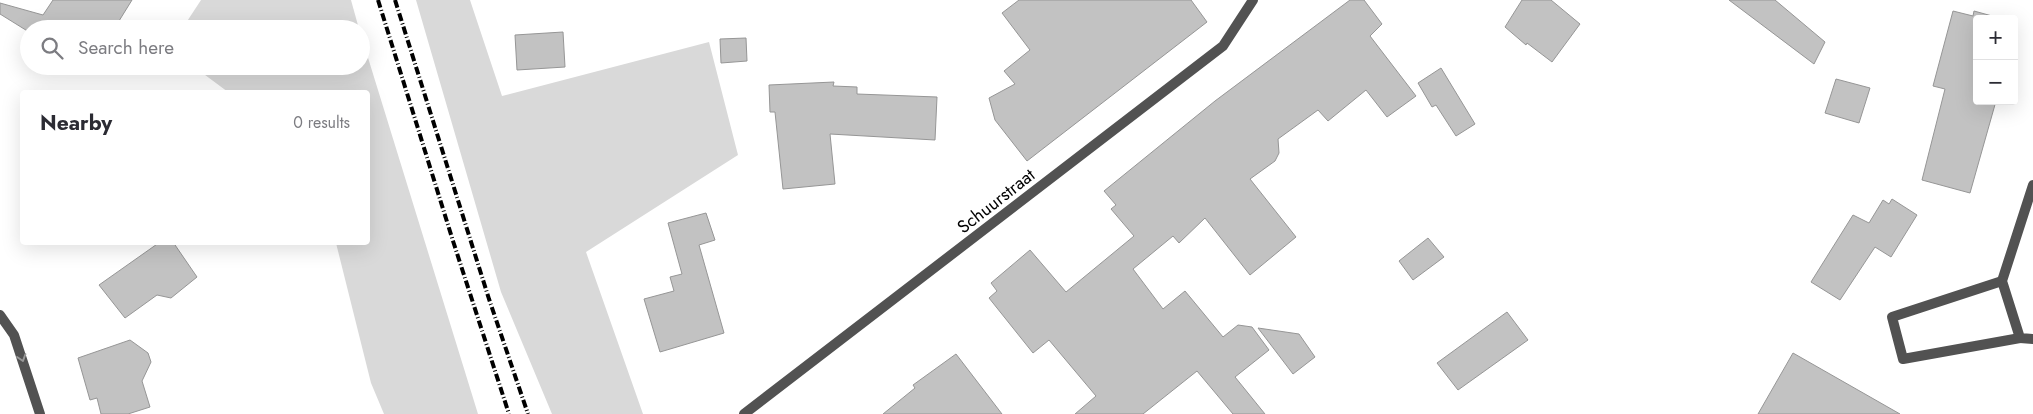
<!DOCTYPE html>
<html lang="en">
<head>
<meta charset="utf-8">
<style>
	:root { --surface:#fff; --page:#f7f7f7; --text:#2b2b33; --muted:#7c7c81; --line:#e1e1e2 }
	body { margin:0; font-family:Jost,sans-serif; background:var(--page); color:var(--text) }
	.controls { position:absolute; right:15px; top:15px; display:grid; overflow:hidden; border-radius:5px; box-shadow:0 5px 20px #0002 }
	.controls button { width:45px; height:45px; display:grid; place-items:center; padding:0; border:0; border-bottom:1px solid var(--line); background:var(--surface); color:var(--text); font:25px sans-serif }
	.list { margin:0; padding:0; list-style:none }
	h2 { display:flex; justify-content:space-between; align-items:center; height:65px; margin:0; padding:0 20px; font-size:21px }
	h2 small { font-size:16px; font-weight:400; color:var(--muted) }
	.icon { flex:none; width:28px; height:28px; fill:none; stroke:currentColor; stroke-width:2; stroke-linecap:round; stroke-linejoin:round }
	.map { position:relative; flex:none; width:2033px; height:414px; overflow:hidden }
	.search { position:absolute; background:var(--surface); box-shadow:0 5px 20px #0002; left:20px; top:20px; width:350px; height:55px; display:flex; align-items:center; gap:12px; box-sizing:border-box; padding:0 18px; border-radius:28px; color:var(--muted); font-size:19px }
	.panel { position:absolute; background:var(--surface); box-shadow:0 5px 20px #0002; left:20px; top:90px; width:350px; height:155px; border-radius:5px }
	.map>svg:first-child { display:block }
</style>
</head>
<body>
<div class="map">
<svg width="2033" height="414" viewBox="0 0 2033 414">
	<rect width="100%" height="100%" fill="#fff"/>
	<g fill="#d9d9d9">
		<path d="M201,0H351L359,29H182Z"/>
		<path d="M416,0H470L502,96L709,42L738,155L586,252L643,414H552L501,292Z"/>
		<path d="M361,35L478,414H384L371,383L336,243L368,242V92H228L193,66H361Z"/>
	</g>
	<g fill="#c2c2c2" stroke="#969696">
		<path d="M53,0H132L114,29H29V32L0,14V3L43,15Z"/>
		<path d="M1019,0H1191L1207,22L1027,161L995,120L989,98L1015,84L1004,71L1030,50L1002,13Z"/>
		<path d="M1350,0H1364L1382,24L1370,36L1416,96L1387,117L1366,90L1328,121L1318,110L1278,139L1279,153L1275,161L1250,179L1296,237L1250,275L1205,218L1179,243L1173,236L1133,269L1163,309L1185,291L1223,337L1238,325L1252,327L1269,350L1235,377L1265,414H1233L1197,371L1143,414H1075L1096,396L1049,340L1033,353L989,298L997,291L991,283L1030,250L1066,292L1134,236L1111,209L1116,205L1104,191L1215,101Z"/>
		<path d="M1522,0H1551L1580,24L1552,62L1527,43L1526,45L1505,27Z"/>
		<path d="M1729,0H1775L1825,42L1814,64Z"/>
		<path d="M1953,11L1973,16L1974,11L2003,19H1977V101H1996L1970,193L1922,180L1945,89L1933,86Z"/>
		<path d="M563,32L565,67L517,70L515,35Z"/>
		<path d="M746,38L747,61L721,63L720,39Z"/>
		<path d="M1441,68L1475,124L1456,136L1436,105L1432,107L1418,83Z"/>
		<path d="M1836,79L1870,88L1859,123L1825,113Z"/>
		<path d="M834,82L833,86L857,87V94L937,97L935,140L830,134L835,184L783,189L775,112H770L769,85Z"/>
		<path d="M1892,199L1917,215L1891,257L1875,247L1840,300L1811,282L1853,215L1869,223L1883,200L1889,204Z"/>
		<path d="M706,213L715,240L699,245L724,333L660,352L644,299L674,291L670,277L682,274L668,223Z"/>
		<path d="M1428,238L1444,257L1413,280L1399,261Z"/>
		<path d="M160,242H173L197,277L171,298L157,295L125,318L99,285Z"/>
		<path d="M1507,312L1528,340L1458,390L1437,363Z"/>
		<path d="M1258,328L1299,334L1315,357L1293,374Z"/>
		<path d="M130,340L148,353L151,362L142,381L150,407L128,414H101L97,398L90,400L78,358Z"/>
		<path d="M1793,353L1900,414H1758Z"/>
		<path d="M956,354L1002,414H883L915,388L913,385Z"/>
	</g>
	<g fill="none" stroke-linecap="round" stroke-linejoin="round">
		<g stroke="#525252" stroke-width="10">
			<path d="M2033,185L2002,281L2020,338L2033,339"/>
			<path d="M2002,281L1892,317L1903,359L2020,338"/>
			<path d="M0,315L14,335L40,414"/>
			<path d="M744,414L1223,46L1253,0"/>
		</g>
		<g stroke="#000" stroke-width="4" stroke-dasharray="8 2.5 1 2.5" stroke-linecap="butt">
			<path d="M378,0L453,241L509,414"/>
			<path d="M395,0L489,299L528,414"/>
		</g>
	</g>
	<defs><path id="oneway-chevron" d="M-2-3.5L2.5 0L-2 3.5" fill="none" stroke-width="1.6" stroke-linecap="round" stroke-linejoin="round" transform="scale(1.25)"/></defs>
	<use stroke="#979797" href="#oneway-chevron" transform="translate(22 358) rotate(72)"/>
	<g text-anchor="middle" stroke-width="4" stroke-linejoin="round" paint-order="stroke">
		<g font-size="18" fill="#000" stroke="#fff">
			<text transform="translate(996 201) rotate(-38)" y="6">Schuurstraat</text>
		</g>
	</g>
</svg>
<div class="controls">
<button>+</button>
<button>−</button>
</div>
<div class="search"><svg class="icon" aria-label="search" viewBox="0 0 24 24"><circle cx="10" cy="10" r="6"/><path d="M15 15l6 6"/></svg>Search here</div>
<section class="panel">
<h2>Nearby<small>0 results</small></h2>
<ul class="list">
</ul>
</section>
</div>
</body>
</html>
